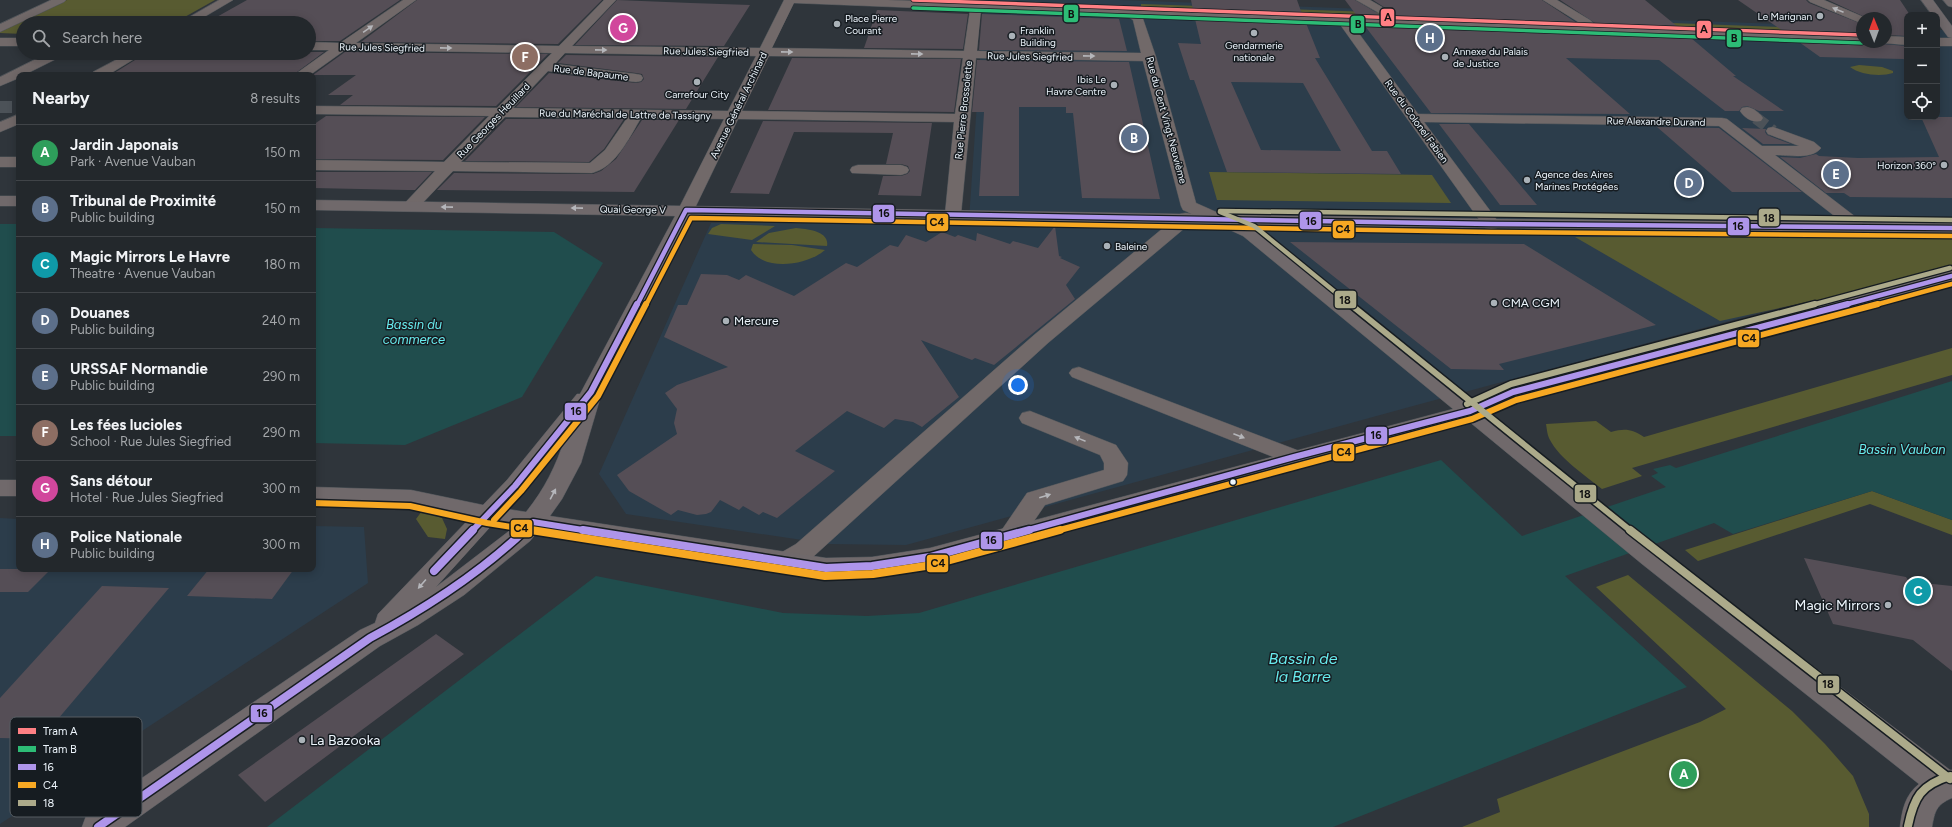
<!DOCTYPE html>
<html lang="en">
<head>
<meta charset="utf-8">
<style>
	:root { --surface:#23282c; --page:#2f3438; --text:#f1f3f6; --muted:#a3a6a9; --line:#404448; --accent:#aab2b8 }
	body { margin:0; font-family:Figtree,sans-serif; background:var(--page); color:var(--text) }
	.controls { position:absolute; right:12px; top:12px; display:grid; overflow:hidden; border-radius:8px; box-shadow:0 2px 10px #0003 }
	.controls button { width:36px; height:36px; display:grid; place-items:center; padding:0; border:0; border-bottom:1px solid var(--line); background:var(--surface); color:var(--text); font:20px sans-serif }
	.compass { position:absolute; left:1856px; top:12px; width:36px; height:36px; border-radius:50%; background:var(--surface); box-shadow:0 2px 10px #0003; rotate:359deg }
	.you { position:absolute; left:1018px; top:385px; width:14px; height:14px; margin:-10px; border:3px solid #fff; border-radius:50%; background:#1a73e8; box-shadow:0 0 0 6px #1a73e833 }
	.badge { display:grid; place-items:center; width:26px; height:26px; border-radius:50%; background:var(--accent); color:#fff; font-size:13px; font-weight:700 }
	.pin { position:absolute; translate:-50% -50%; border:2px solid #fff; box-shadow:0 1px 4px #0006 }
	.list { margin:0; padding:0; list-style:none }
	h2 { display:flex; justify-content:space-between; align-items:center; height:52px; margin:0; padding:0 16px; font-size:17px }
	h2 small { font-size:13px; font-weight:400; color:var(--muted) }
	.list li { display:grid; grid-template-columns:26px 1fr auto; gap:12px; align-items:center; box-sizing:border-box; height:56px; padding:0 16px; border-top:1px solid var(--line) }
	.list b { display:block; font-size:15px; white-space:nowrap }
	.list p { margin:0; font-size:13px; white-space:nowrap; color:var(--muted) }
	.list em { font-size:13px; font-style:normal; color:var(--muted) }
	.icon { flex:none; width:22px; height:22px; fill:none; stroke:currentColor; stroke-width:2; stroke-linecap:round; stroke-linejoin:round }
	.map { position:relative; flex:none; width:1952px; height:827px; overflow:hidden }
	.search { position:absolute; background:var(--surface); box-shadow:0 2px 10px #0003; left:16px; top:16px; width:300px; height:44px; display:flex; align-items:center; gap:10px; box-sizing:border-box; padding:0 14px; border-radius:22px; color:var(--muted); font-size:15px }
	.panel { position:absolute; background:var(--surface); box-shadow:0 2px 10px #0003; left:16px; top:72px; width:300px; height:500px; border-radius:8px }
	.map>svg:first-child { display:block }
</style>
</head>
<body>
<div class="map">
<svg width="1952" height="827" viewBox="0 0 1952 827">
	<rect width="100%" height="100%" fill="#2f353b"/>
	<g fill="#2c3d4b">
		<path d="M984,0H1119L1862,27V42H1886L1907,29V117H1937V30H1952V261L1413,406L906,545L829,544L626,514L599,474L711,223L969,220Z"/>
		<path d="M0,518L19,519V569H313V526L364,527L368,583L0,824Z"/>
	</g>
	<g fill="#585b31">
		<path d="M67,0H215L174,23H23V34L0,33V32Z"/>
		<path d="M1141,4L1546,18L1552,26L1141,11Z"/>
		<path d="M1616,21L1862,30V37L1624,28Z"/>
		<path d="M1859,65L1882,67L1893,71V73C1881,77 1860,75 1850,67Z"/>
		<path d="M1209,172L1432,175L1451,203L1217,200Z"/>
		<path d="M721,224L775,226L752,240L708,234L712,228Z"/>
		<path d="M796,228C807,229 830,231 827,246L756,242L769,233Z"/>
		<path d="M1575,237L1952,238V268L1822,304L1807,302L1720,321Z"/>
		<path d="M753,244L792,245L825,250C808,265 765,272 751,250Z"/>
		<path d="M1952,348V375L1632,468L1642,476L1602,489C1586,476 1559,458 1550,440C1547,435 1547,429 1546,424L1596,421L1611,432C1625,428 1632,429 1644,437Z"/>
		<path d="M1872,491L1952,520V535L1870,504L1698,561L1685,550Z"/>
		<path d="M422,511L442,518L447,529L445,539L428,537L416,519Z"/>
		<path d="M1628,575L1792,711L1825,744L1853,776L1869,814V827H1462L1500,812L1497,799L1700,722L1726,709L1596,587Z"/>
	</g>
	<g fill="#204d4d">
		<rect x="0" y="224" width="19" height="212"/>
		<path d="M313,228L554,232L603,263L522,397L405,445L313,443Z"/>
		<path d="M1952,381V520L1872,491L1733,534L1714,523L1565,576L1687,687L1333,827H267L596,576L783,613L867,616L919,613L1441,460L1522,536L1666,487L1651,476L1658,473L1653,469L1670,465L1676,468Z"/>
	</g>
	<g fill="#554e56" fill-rule="evenodd">
		<path d="M247,0H400L340,41H309V23H206Z"/>
		<path d="M417,0H602L558,44L361,42Z"/>
		<path d="M617,0L691,3L750,5L724,46L575,45Z"/>
		<path d="M1191,0H1297L1302,14L1193,10Z"/>
		<path d="M1345,0H1355L1379,14H1387L1390,11L1373,0H1542L1577,23L1357,16Z"/>
		<path d="M1560,0H1645L1678,27L1598,25Z"/>
		<path d="M1738,0H1806L1809,3L1862,24V34L1783,31Z"/>
		<path d="M1828,0H1900L1910,15H1907V36L1886,35V18H1867Z"/>
		<path d="M877,10L968,14L963,49L864,48Z"/>
		<path d="M982,14L1119,19L1127,51L979,50Z"/>
		<path d="M1195,19L1306,23L1320,58H1315L1372,151H1387L1401,174L1227,172L1194,80H1190L1178,43L1201,44ZM1231,82L1303,83L1341,151L1261,150Z"/>
		<path d="M1365,26L1691,38L1736,76H1733L1784,111H1759L1747,106L1742,107L1739,111H1725L1659,60L1566,58L1630,114L1431,113Z"/>
		<path d="M1799,42L1862,44L1866,42H1881L1882,44L1907,46V60L1903,59L1820,57Z"/>
		<path d="M309,52H324L293,75H111L143,55L151,53H309Z"/>
		<path d="M345,52L548,54L496,106L340,105L353,95H328L356,75H313Z"/>
		<path d="M566,55L718,57L686,109L516,107L549,73L636,83L641,82L644,79L642,74L636,73L558,63Z"/>
		<path d="M792,58L961,59L954,112L768,110Z"/>
		<path d="M977,60L1129,62L1160,199L1082,198L1073,113H1066V107H1019V196H979L984,112H972Z"/>
		<path d="M326,116L485,117L443,160L313,159V125Z"/>
		<path d="M1921,117H1952V198L1850,197L1844,193H1826L1780,157L1800,158L1816,154L1819,156L1858,158L1939,157Z"/>
		<path d="M506,119H624L604,149L589,162L465,161Z"/>
		<path d="M642,120H679L634,192L437,190L454,173L593,174L601,171L616,159Z"/>
		<path d="M763,121L932,123L921,196L878,195L883,176H901L907,174L910,171L908,166L901,164H886L893,133L794,132L769,194L730,193Z"/>
		<path d="M1439,124H1469L1537,205H1500Z"/>
		<path d="M1657,127L1719,128L1802,192H1732Z"/>
		<path d="M1742,128L1766,129L1765,132L1767,135L1791,144H1763Z"/>
		<path d="M313,172H432L415,190H407L313,188Z"/>
		<path d="M1055,226L1059,256L1062,257L1060,258L1080,267L1066,285L1075,299L994,365L975,358L972,360L921,340L959,397L922,427L913,422L895,419L884,428L847,411L795,451L835,471L777,518L763,512L759,515L743,506L739,510L720,500L711,512L706,514L697,515L678,510L671,515L629,491L617,475L677,434L674,423L677,409L665,393L677,385L728,367L664,337L678,305H687L701,274L727,275L739,280L746,275L794,296L846,263L857,267L890,245L898,247L906,235L926,242L942,232L955,237L958,235L976,241L977,233L1010,244L1013,241L1038,248Z"/>
		<path d="M1290,242L1524,244L1656,325L1499,364L1504,370L1451,369Z"/>
		<path d="M1804,558L1906,577L1911,585L1933,584L1952,586V671L1913,640L1833,624Z"/>
		<path d="M0,569H51L28,592H0Z"/>
		<path d="M209,569H294L272,599L187,596Z"/>
		<path d="M102,586L169,588L41,739L0,738V698Z"/>
		<path d="M436,634L464,654L265,802L238,775Z"/>
	</g>
	<g fill="none" stroke-linecap="round" stroke-linejoin="round">
		<g stroke="#4c5258" stroke-width="12" stroke-dasharray="12 6" stroke-linecap="butt">
			<path d="M0,107H17"/>
			<path d="M1756,118L1773,131"/>
		</g>
		<g stroke="#4e5459" stroke-width="1">
			<g id="minor">
				<path d="M51,0H66L64,2L0,32V24Z"/>
				<path d="M219,0H233L194,23H179Z"/>
				<path d="M403,0H416L356,43L559,46L604,0H616L572,46L760,48L784,0H888L1117,8L1122,6L1130,9L1583,25L1543,0H1557L1590,20L1597,26L1862,35V42H1865L1862,43L1352,24L1418,114L1722,118L1727,119L1762,146H1799L1768,134L1766,131L1768,128L1773,127L1814,142L1821,148C1812,160 1788,155 1775,155L1870,228L1867,232L1861,233L1855,232L1719,126L1424,122L1500,224L1497,228L1491,229L1485,228L1339,23L1142,16L1156,57L1196,203L1223,215L1225,219L1223,223C1210,226 1195,215 1183,210L1181,206L1143,61L976,58L961,214L959,218L953,219L947,218L945,214L954,122L738,119L694,210L692,214L686,215L680,214L678,210L724,119L641,118C629,138 616,167 592,173L453,171L416,210L410,211L404,210L402,206L435,171L313,170V160L444,162L489,116L313,114V106L497,108L552,53L345,50L310,75H294L329,50H309V42L340,43ZM794,3L970,10L964,51L772,48ZM981,10L1125,15L1133,20L1141,53L977,51ZM565,53L756,56L728,111L513,108L548,71L636,82L641,81L643,78L641,75L636,74L555,64ZM769,56L963,58L955,114L742,111ZM505,117L627,118L605,150L590,163L461,162Z"/>
				<path d="M1356,0H1370L1389,11L1387,13H1379Z"/>
				<path d="M1808,0H1824L1866,18H1862V23L1858,22L1810,2Z"/>
				<path d="M1886,36L1907,37V45L1882,43L1886,42Z"/>
				<rect x="0" y="38" width="23" height="8"/>
				<rect x="1937" y="38" width="15" height="8"/>
				<path d="M48,53H64L62,56L24,75H19V78L0,86V77Z"/>
				<path d="M129,53H144L108,75H91L93,72Z"/>
				<path d="M1747,107C1753,108 1759,112 1763,118L1761,121C1752,123 1745,118 1740,111L1742,108Z"/>
				<path d="M19,114V124L0,132V122Z"/>
				<rect x="0" y="157" width="19" height="10"/>
				<path d="M858,165H901L907,167L909,170L907,173L901,175L852,173L850,170L852,167Z"/>
				<path d="M1186,213L1192,214L1194,218L1192,222L1048,343L814,556C801,565 793,574 777,569L773,562L777,555L796,544L1034,335L1180,214Z"/>
				<path d="M1079,367L1302,452L1306,457L1302,462L1294,464L1286,462L1072,377L1069,373L1072,369Z"/>
				<path d="M1030,411L1116,445L1128,463L1127,475L1123,481L1045,505L1021,540L1012,543L1003,540L999,534L1027,493L1104,470V463L1100,455L1022,423L1019,418L1022,413Z"/>
			</g>
		</g>
		<g stroke="#4e5459" stroke-width="1">
			<g id="major">
				<path d="M1921,0H1933L1952,26V38L1948,37L1937,22V15H1932Z"/>
				<path d="M1943,0H1952V7L1948,6Z"/>
				<rect x="0" y="196" width="19" height="10"/>
				<path d="M313,200L1491,219L1952,223V233L1247,225L1255,228L1473,402L1505,387L1952,270V282L1521,397L1486,412L1660,550L1950,770H1952V798C1936,805 1935,811 1932,827H1900C1902,810 1905,795 1919,784L1642,564L1466,419L1300,463L930,566L872,575L826,578L538,531L530,541L464,595L418,625L380,646L125,827H82L86,816L360,630L375,623L378,614L469,519L411,506L313,503V487L411,490L483,505L507,480L577,394H580L675,216L313,210ZM691,216L1219,225L1243,236L1453,409L930,548L872,557L826,558L550,516L562,499L581,463L602,392ZM565,438C556,466 544,490 526,512L507,509L523,492ZM493,524L513,528L436,587Z"/>
				<rect x="0" y="480" width="19" height="16"/>
			</g>
		</g>
		<use href="#minor" fill="#716969" fill-rule="evenodd"/>
		<use href="#major" fill="#70696b" fill-rule="evenodd"/>
		<g stroke="#161c21" stroke-width="7">
			<g id="bus-1-far2">
				<path d="M637,305L686,210L1491,224L1952,228"/>
				<path d="M1844,305L1952,276"/>
			</g>
		</g>
		<g stroke="#161c21" stroke-width="9">
			<g id="bus-1-far1">
				<path d="M472,531L515,486L591,392L637,304"/>
				<path d="M524,531L533,522L589,531"/>
				<path d="M1025,531L1294,457L1470,411L1513,392L1848,304"/>
			</g>
		</g>
		<g stroke="#161c21" stroke-width="11">
			<g id="bus-1">
				<path d="M583,530L826,568L872,566L930,557L1029,530"/>
				<path d="M434,571L473,530"/>
				<path d="M98,827L370,638C426,608 479,574 525,530"/>
			</g>
		</g>
		<g stroke="#161c21" stroke-width="7">
			<g id="bus-2-far2">
				<path d="M646,305L691,218L1491,232L1952,236"/>
				<path d="M1875,305L1952,284"/>
			</g>
		</g>
		<g stroke="#161c21" stroke-width="9">
			<g id="bus-2-far1">
				<path d="M313,503L410,506L487,523L537,531"/>
				<path d="M494,520L521,491L598,396L646,304"/>
				<path d="M1056,531L1472,419L1516,400L1878,304"/>
			</g>
		</g>
		<g stroke="#161c21" stroke-width="11">
			<path id="bus-2" d="M531,530L825,576L873,574L932,565L1060,530"/>
		</g>
		<g stroke="#161c21" stroke-width="7">
			<g id="bus-3-far2">
				<path d="M1220,211L1952,220"/>
				<path d="M1220,212L1254,226L1351,305"/>
				<path d="M1812,305L1950,268"/>
			</g>
		</g>
		<g stroke="#161c21" stroke-width="9">
			<g id="bus-3-far1">
				<path d="M1350,304L1631,531"/>
				<path d="M1467,404L1511,384L1815,304"/>
			</g>
		</g>
		<g stroke="#161c21" stroke-width="11">
			<g id="bus-3">
				<path d="M1630,530L1950,779"/>
				<path d="M1908,826C1914,797 1921,785 1950,776"/>
			</g>
		</g>
		<use href="#bus-1-far2" stroke="#ae95ea" stroke-width="4.5"/>
		<use href="#bus-1-far1" stroke="#ae95ea" stroke-width="6"/>
		<use href="#bus-1" stroke="#ae95ea" stroke-width="8"/>
		<use href="#bus-2-far2" stroke="#f7a823" stroke-width="4.5"/>
		<use href="#bus-2-far1" stroke="#f7a823" stroke-width="6"/>
		<use href="#bus-2" stroke="#f7a823" stroke-width="8"/>
		<use href="#bus-3-far2" stroke="#acaa8a" stroke-width="4.5"/>
		<use href="#bus-3-far1" stroke="#acaa8a" stroke-width="6"/>
		<use href="#bus-3" stroke="#acaa8a" stroke-width="8"/>
		<g stroke="#161c21" stroke-width="5">
			<path id="tram-1" d="M913,0L1862,35"/>
		</g>
		<g stroke="#161c21" stroke-width="5">
			<path id="tram-2" d="M913,8L1862,43"/>
		</g>
		<use href="#tram-1" stroke="#ff8084" stroke-width="3.5"/>
		<use href="#tram-2" stroke="#2dbc76" stroke-width="3.5"/>
	</g>
	<defs><path id="oneway-solid" d="M-6-.8H1V-3.2L6.5 0L1 3.2V.8H-6Z"/></defs>
	<g fill="#b5b6ba">
		<use href="#oneway-solid" transform="translate(1838 10) rotate(-158)"/>
		<use href="#oneway-solid" transform="translate(368 29) rotate(-35)"/>
		<use href="#oneway-solid" transform="translate(446 48) rotate(1)"/>
		<use href="#oneway-solid" transform="translate(601 50) rotate(1)"/>
		<use href="#oneway-solid" transform="translate(787 52) rotate(1)"/>
		<use href="#oneway-solid" transform="translate(917 54) rotate(1)"/>
		<use href="#oneway-solid" transform="translate(1089 56) rotate(1)"/>
		<use href="#oneway-solid" transform="translate(1239 436) rotate(21)"/>
		<use href="#oneway-solid" transform="translate(1080 439) rotate(-158)"/>
		<use href="#oneway-solid" transform="translate(1045 496) rotate(-17)"/>
	</g>
	<g fill="#b5b6bb">
		<use href="#oneway-solid" transform="translate(447 207) rotate(-179)"/>
		<use href="#oneway-solid" transform="translate(577 208) rotate(-179)"/>
		<use href="#oneway-solid" transform="translate(553 494) rotate(-62)"/>
		<use href="#oneway-solid" transform="translate(422 584) rotate(131)"/>
	</g>
	<g fill="#aab2b8" stroke="#161c21" stroke-width="1.5">
		<circle cx="1820" cy="16" r="4"/>
		<circle cx="837" cy="24" r="4"/>
		<circle cx="1254" cy="33" r="4"/>
		<circle cx="1012" cy="36" r="4"/>
		<circle cx="1445" cy="57" r="4"/>
		<circle cx="697" cy="82" r="4"/>
		<circle cx="1114" cy="85" r="4"/>
		<circle cx="1944" cy="165" r="4"/>
		<circle cx="1527" cy="180" r="4"/>
		<circle cx="1107" cy="246" r="4"/>
		<circle cx="1494" cy="303" r="4"/>
		<circle cx="726" cy="321" r="4"/>
		<circle cx="1888" cy="605" r="4"/>
		<circle cx="302" cy="740" r="4"/>
	</g>
	<circle fill="#edf5fc" stroke="#161c21" stroke-width="1.5" cx="1233" cy="482" r="3.5"/>
	<g text-anchor="middle" stroke-width="3" stroke-linejoin="round" paint-order="stroke">
		<g font-size="10" fill="#edf5fc" stroke="#161c21" text-anchor="start">
			<text x="1812" y="20" text-anchor="end">Le Marignan</text>
			<text x="845" y="22">Place Pierre<tspan x="845" dy="12">Courant</tspan></text>
			<text x="1020" y="34">Franklin<tspan x="1020" dy="12">Building</tspan></text>
			<text x="1254" y="49" text-anchor="middle">Gendarmerie<tspan x="1254" dy="12">nationale</tspan></text>
			<text x="1453" y="55">Annexe du Palais<tspan x="1453" dy="12">de Justice</tspan></text>
			<text x="1106" y="83" text-anchor="end">Ibis Le<tspan x="1106" dy="12">Havre Centre</tspan></text>
			<text x="697" y="98" text-anchor="middle">Carrefour City</text>
			<text x="1936" y="169" text-anchor="end">Horizon 360°</text>
			<text x="1535" y="178">Agence des Aires<tspan x="1535" dy="12">Marines Protégées</tspan></text>
			<text x="1115" y="250">Baleine</text>
		</g>
		<g font-size="10" fill="#edf5fc" stroke="#161c21">
			<text transform="translate(382 47) rotate(1)" y="4">Rue Jules Siegfried</text>
			<text transform="translate(706 51) rotate(1)" y="4">Rue Jules Siegfried</text>
			<text transform="translate(1030 56) rotate(1)" y="4">Rue Jules Siegfried</text>
			<text transform="translate(591 72) rotate(7)" y="4">Rue de Bapaume</text>
			<text transform="translate(738 105) rotate(-64)" y="4">Avenue Général Archinard</text>
			<text transform="translate(963 110) rotate(-84)" y="4">Rue Pierre Brossolette</text>
			<text transform="translate(625 114) rotate(1)" y="4">Rue du Maréchal de Lattre de Tassigny</text>
			<text transform="translate(493 120) rotate(-46)" y="4">Rue Georges Heuillard</text>
			<text transform="translate(1167 120) rotate(75)" y="4">Rue du Cent Vingt Neuvième</text>
			<text transform="translate(1417 121) rotate(54)" y="4">Rue du Colonel Fabien</text>
			<text transform="translate(1656 121) rotate(1)" y="4">Rue Alexandre Durand</text>
			<text transform="translate(633 209) rotate(1)" y="4">Quai George V</text>
		</g>
		<g font-size="12" fill="#edf5fc" stroke="#161c21" text-anchor="start">
			<text x="1502" y="307">CMA CGM</text>
			<text x="734" y="325">Mercure</text>
		</g>
		<g font-size="13" font-style="italic" fill="#68ecee" stroke="#161c21">
			<text x="414" y="329">Bassin du<tspan x="414" dy="15">commerce</tspan></text>
			<text x="1902" y="454">Bassin Vauban</text>
		</g>
		<g font-size="14" fill="#edf5fc" stroke="#161c21" text-anchor="end">
			<text x="1880" y="610">Magic Mirrors</text>
			<text x="310" y="745" text-anchor="start">La Bazooka</text>
		</g>
		<g font-size="16" font-style="italic" fill="#68ecee" stroke="#161c21">
			<text x="1303" y="664">Bassin de<tspan x="1303" dy="18">la Barre</tspan></text>
		</g>
	</g>
	<rect x="10" y="717" width="132" height="100" rx="6" fill="#161c21" stroke="#565d63" stroke-width="1"/>
	<rect x="18" y="728" width="18" height="6" fill="#ff8084"/>
	<rect x="18" y="746" width="18" height="6" fill="#2dbc76"/>
	<rect x="18" y="764" width="18" height="6" fill="#ae95ea"/>
	<rect x="18" y="782" width="18" height="6" fill="#f7a823"/>
	<rect x="18" y="800" width="18" height="6" fill="#acaa8a"/>
	<g font-size="11" fill="#edf5fc">
		<text x="43" y="735">Tram A</text>
		<text x="43" y="753">Tram B</text>
		<text x="43" y="771">16</text>
		<text x="43" y="789">C4</text>
		<text x="43" y="807">18</text>
	</g>
	<g stroke="#161c21" stroke-width="1.5">
		<rect x="1063" y="4" width="16" height="19" rx="4" fill="#2dbc76"/>
		<rect x="1380" y="8" width="15" height="19" rx="4" fill="#ff8084"/>
		<rect x="1350" y="15" width="15" height="19" rx="4" fill="#2dbc76"/>
		<rect x="1696" y="20" width="16" height="19" rx="4" fill="#ff8084"/>
		<rect x="1726" y="29" width="16" height="19" rx="4" fill="#2dbc76"/>
		<rect x="872" y="204" width="23" height="19" rx="4" fill="#ae95ea"/>
		<rect x="1758" y="208" width="22" height="19" rx="4" fill="#acaa8a"/>
		<rect x="1299" y="211" width="23" height="19" rx="4" fill="#ae95ea"/>
		<rect x="926" y="213" width="23" height="19" rx="4" fill="#f7a823"/>
		<rect x="1727" y="217" width="23" height="19" rx="4" fill="#ae95ea"/>
		<rect x="1332" y="220" width="23" height="19" rx="4" fill="#f7a823"/>
		<rect x="1334" y="290" width="23" height="19" rx="4" fill="#acaa8a"/>
		<rect x="1737" y="329" width="23" height="19" rx="4" fill="#f7a823"/>
		<rect x="564" y="402" width="23" height="19" rx="4" fill="#ae95ea"/>
		<rect x="1365" y="426" width="23" height="19" rx="4" fill="#ae95ea"/>
		<rect x="1332" y="443" width="23" height="19" rx="4" fill="#f7a823"/>
		<rect x="1574" y="484" width="23" height="19" rx="4" fill="#acaa8a"/>
		<rect x="510" y="519" width="23" height="19" rx="4" fill="#f7a823"/>
		<rect x="980" y="531" width="23" height="19" rx="4" fill="#ae95ea"/>
		<rect x="926" y="554" width="23" height="19" rx="4" fill="#f7a823"/>
		<rect x="1817" y="675" width="23" height="19" rx="4" fill="#acaa8a"/>
		<rect x="250" y="704" width="23" height="19" rx="4" fill="#ae95ea"/>
	</g>
	<g font-size="11" text-anchor="middle" font-weight="bold" fill="#111">
		<text x="1071" y="18">B</text>
		<text x="1388" y="21">A</text>
		<text x="1358" y="28">B</text>
		<text x="1704" y="33">A</text>
		<text x="1734" y="42">B</text>
		<text x="884" y="217">16</text>
		<text x="1769" y="222">18</text>
		<text x="1311" y="225">16</text>
		<text x="937" y="226">C4</text>
		<text x="1738" y="230">16</text>
		<text x="1343" y="233">C4</text>
		<text x="1345" y="304">18</text>
		<text x="1749" y="342">C4</text>
		<text x="576" y="415">16</text>
		<text x="1376" y="439">16</text>
		<text x="1344" y="456">C4</text>
		<text x="1585" y="498">18</text>
		<text x="521" y="532">C4</text>
		<text x="991" y="544">16</text>
		<text x="938" y="567">C4</text>
		<text x="1828" y="688">18</text>
		<text x="262" y="717">16</text>
	</g>
</svg>
<div class="controls">
<button>+</button>
<button>−</button>
<button><svg class="icon" aria-label="locate" viewBox="0 0 24 24"><circle cx="12" cy="12" r="6"/><path d="M12 2v4M12 18v4M2 12h4M18 12h4"/></svg></button>
</div>
<svg class="compass" viewBox="-18 -18 36 36"><path d="M0-13l5 13h-10z" fill="#e53935"/><path d="M0 13l5-13h-10z" fill="#a3a6a9"/></svg>
<div class="you"></div>
<div class="pin badge" style="left:1684px;top:774px;background:#2e9e5b">A</div>
<div class="pin badge" style="left:1134px;top:138px;background:#5c6f8a">B</div>
<div class="pin badge" style="left:1918px;top:591px;background:#0f9aa8">C</div>
<div class="pin badge" style="left:1689px;top:183px;background:#5c6f8a">D</div>
<div class="pin badge" style="left:1836px;top:174px;background:#5c6f8a">E</div>
<div class="pin badge" style="left:525px;top:57px;background:#8d6e63">F</div>
<div class="pin badge" style="left:623px;top:28px;background:#d1479c">G</div>
<div class="pin badge" style="left:1430px;top:38px;background:#5c6f8a">H</div>
<div class="search"><svg class="icon" aria-label="search" viewBox="0 0 24 24"><circle cx="10" cy="10" r="6"/><path d="M15 15l6 6"/></svg>Search here</div>
<section class="panel">
<h2>Nearby<small>8 results</small></h2>
<ul class="list">
<li><span class="badge" style="background:#2e9e5b">A</span><div><b>Jardin Japonais</b><p>Park · Avenue Vauban</p></div><em>150 m</em></li>
<li><span class="badge" style="background:#5c6f8a">B</span><div><b>Tribunal de Proximité</b><p>Public building</p></div><em>150 m</em></li>
<li><span class="badge" style="background:#0f9aa8">C</span><div><b>Magic Mirrors Le Havre</b><p>Theatre · Avenue Vauban</p></div><em>180 m</em></li>
<li><span class="badge" style="background:#5c6f8a">D</span><div><b>Douanes</b><p>Public building</p></div><em>240 m</em></li>
<li><span class="badge" style="background:#5c6f8a">E</span><div><b>URSSAF Normandie</b><p>Public building</p></div><em>290 m</em></li>
<li><span class="badge" style="background:#8d6e63">F</span><div><b>Les fées lucioles</b><p>School · Rue Jules Siegfried</p></div><em>290 m</em></li>
<li><span class="badge" style="background:#d1479c">G</span><div><b>Sans détour</b><p>Hotel · Rue Jules Siegfried</p></div><em>300 m</em></li>
<li><span class="badge" style="background:#5c6f8a">H</span><div><b>Police Nationale</b><p>Public building</p></div><em>300 m</em></li>
</ul>
</section>
</div>
</body>
</html>
